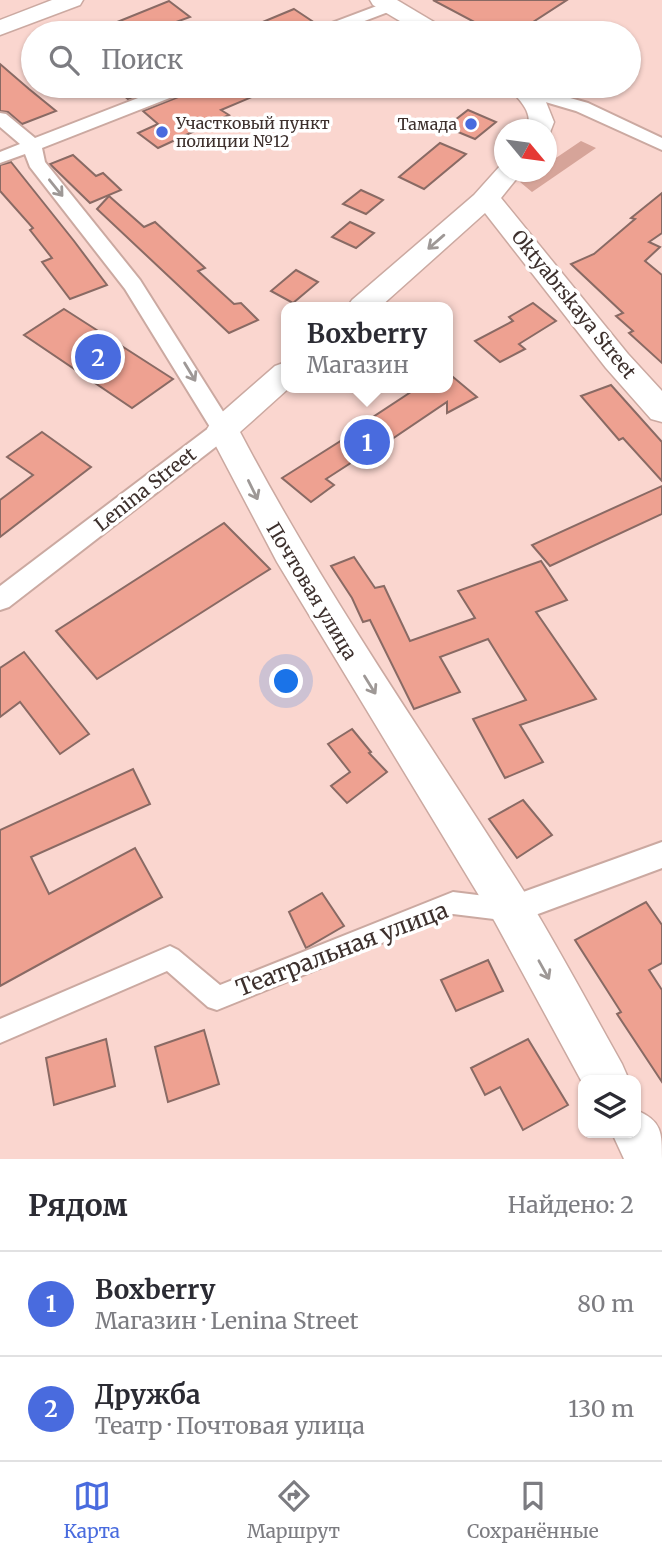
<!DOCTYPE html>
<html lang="ru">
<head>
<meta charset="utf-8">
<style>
	:root { --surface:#fff; --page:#f7f7f7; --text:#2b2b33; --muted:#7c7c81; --line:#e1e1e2; --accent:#496bde }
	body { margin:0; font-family:Merriweather,serif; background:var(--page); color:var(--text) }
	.controls { position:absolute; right:21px; bottom:21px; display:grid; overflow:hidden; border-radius:14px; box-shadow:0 2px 5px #0004 }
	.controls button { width:63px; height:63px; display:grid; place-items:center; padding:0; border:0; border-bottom:2px solid var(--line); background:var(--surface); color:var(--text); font:35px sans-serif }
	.compass { position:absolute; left:494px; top:119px; width:63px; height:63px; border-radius:50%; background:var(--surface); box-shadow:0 2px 5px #0004; rotate:119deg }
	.you { position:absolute; left:287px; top:682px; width:24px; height:24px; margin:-18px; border:5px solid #fff; border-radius:50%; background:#1a73e8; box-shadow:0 0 0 10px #1a73e833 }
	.badge { display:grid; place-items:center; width:46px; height:46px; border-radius:50%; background:var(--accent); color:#fff; font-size:23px; font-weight:700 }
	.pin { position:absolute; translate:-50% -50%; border:4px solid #fff; box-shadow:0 2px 7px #0006 }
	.popup { position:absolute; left:281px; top:302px; width:172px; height:91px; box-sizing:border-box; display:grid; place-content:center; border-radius:14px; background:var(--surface); filter:drop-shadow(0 2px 5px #0005); font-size:23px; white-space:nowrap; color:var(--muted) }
	.popup b { font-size:26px; color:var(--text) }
	.popup::after { content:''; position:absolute; left:50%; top:100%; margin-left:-14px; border:14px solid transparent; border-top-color:var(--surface) }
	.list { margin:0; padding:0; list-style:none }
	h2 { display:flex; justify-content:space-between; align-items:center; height:91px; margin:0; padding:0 28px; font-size:30px }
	h2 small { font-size:23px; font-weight:400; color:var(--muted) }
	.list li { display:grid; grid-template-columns:46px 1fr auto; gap:21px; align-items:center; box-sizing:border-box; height:105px; padding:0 28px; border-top:2px solid var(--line) }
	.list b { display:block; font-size:26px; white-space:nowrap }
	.list p { margin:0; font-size:23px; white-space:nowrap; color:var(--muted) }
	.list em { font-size:23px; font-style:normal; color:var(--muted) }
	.icon { flex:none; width:38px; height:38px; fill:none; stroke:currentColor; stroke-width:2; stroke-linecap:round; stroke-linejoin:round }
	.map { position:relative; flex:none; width:662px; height:1159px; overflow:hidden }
	.search { position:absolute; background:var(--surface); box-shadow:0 2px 5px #0004; left:21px; right:21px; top:21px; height:77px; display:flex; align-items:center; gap:18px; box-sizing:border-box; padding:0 24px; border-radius:38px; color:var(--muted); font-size:26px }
	.sheet { height:301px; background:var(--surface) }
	nav { display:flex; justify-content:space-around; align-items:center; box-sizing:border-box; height:98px; border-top:2px solid var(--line); background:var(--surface); font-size:19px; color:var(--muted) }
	nav a { display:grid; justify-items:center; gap:4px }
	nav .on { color:var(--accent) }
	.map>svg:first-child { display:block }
</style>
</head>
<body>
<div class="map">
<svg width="662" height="1159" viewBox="0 0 662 1159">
	<rect width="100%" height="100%" fill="#fad6cf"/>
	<path fill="#d6a499" d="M581,141L596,148L532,192L520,182L536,172H546L547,164Z"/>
	<g fill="#eea191" stroke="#896a64" stroke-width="2">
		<path d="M433,0H567L516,33H495Z"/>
		<path d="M169,1L190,17L146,33H90Z"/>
		<path d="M294,9L315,23L290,33H236Z"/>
		<path d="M0,64L29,89L56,111L22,124L8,112L0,111Z"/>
		<path d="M112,86H162L128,99Z"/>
		<path d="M195,86H278L221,110L229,115L158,148L138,133L158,124L143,111L191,92Z"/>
		<path d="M468,110L496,122L475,139L446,127Z"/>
		<path d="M440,143L466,154L424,189L399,177Z"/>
		<path d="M73,155L96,176L103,173L121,190L90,203L50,164Z"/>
		<path d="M11,162L74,241L107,285L70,299L42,262L52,258L30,230L33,228L0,191V165Z"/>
		<path d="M361,190L383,200L366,214L343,204Z"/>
		<path d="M662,193V233L649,242L660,247L645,261L662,275V363L629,333L633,331L616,316L623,313L571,264L594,254L635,219L631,218Z"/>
		<path d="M109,196L144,227L155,222L205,268L198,271L234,304L241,303L258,320L229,333L97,209Z"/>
		<path d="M350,222L374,233L356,248L332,237Z"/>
		<path d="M296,270L318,282L293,303L271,291Z"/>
		<path d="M533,303L556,321L519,344L525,349L500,362L475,341L513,321L509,317Z"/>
		<path d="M64,309L173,379L132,408L24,335Z"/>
		<path d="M447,372L477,397L447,413V402L392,439L391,437L326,479L334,485L311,502L282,478L372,421L370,419L417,388H447Z"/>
		<path d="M611,385L662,442V481L623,438L619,440L581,396Z"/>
		<path d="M42,432L91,467L0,537V500L33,475L7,457Z"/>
		<path d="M662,486V514L550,566L532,545Z"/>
		<path d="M224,523L270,569L97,679L56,631Z"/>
		<path d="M354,557L375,588L384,586L410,641L475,618L458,591L541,561L567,600L536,612L596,699L520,725L543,762L505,778L473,719L526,700L488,639L440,657L460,692L414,709L370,620L363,622L352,598L331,566Z"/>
		<path d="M24,652L89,734L60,754L20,702L0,717V668Z"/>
		<path d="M352,729L371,752L369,753L387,772L347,803L331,786L350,772L328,744Z"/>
		<path d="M133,769L150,804L31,857L49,894L135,848L162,897L0,986V830Z"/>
		<path d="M523,800L552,835L517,858L489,819Z"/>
		<path d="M322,893L344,926L306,948L289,912Z"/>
		<path d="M646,902L662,925V963L649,970L662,990V1082L617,1014L621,1012L575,940Z"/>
		<path d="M488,960L503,991L456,1011L441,980Z"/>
		<path d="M204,1030L219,1084L168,1102L155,1047Z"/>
		<path d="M106,1039L115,1086L54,1105L46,1058Z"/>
		<path d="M528,1039L568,1105L523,1130L500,1087L485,1095L471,1068Z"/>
	</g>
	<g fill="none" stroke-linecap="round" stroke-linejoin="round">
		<g stroke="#cba9a1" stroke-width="4">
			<path id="pedestrian" d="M453,892L510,899L518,902L522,910L518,918L510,921L453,914L217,1010L208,1007L167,971L0,1043V1019L170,946L178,950L220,985Z"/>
		</g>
		<g stroke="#cba9a1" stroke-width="4">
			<g id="minor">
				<path d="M390,1L398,6L396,9L333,33H311L313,30Z"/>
				<path d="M169,86H192L190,90L42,148L45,162L140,280L234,429L231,435L9,607L0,610V586L210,427L125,289L30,167L25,154L0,163V152L20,144L0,127V113L6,114L35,138Z"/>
				<path d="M531,87L588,103L662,138V150L576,111L525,96L523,92Z"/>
				<path d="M662,842V868L511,924L501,920L496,910L501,900Z"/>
			</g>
		</g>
		<g stroke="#cba9a1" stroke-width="3">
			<g id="secondary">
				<path d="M52,0H83L80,5L0,35V20Z"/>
				<path d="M370,0H397L444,28L447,33H420L373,5Z"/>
				<path d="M508,86L540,87L554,122L549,135L546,136V130H528C533,109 518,100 508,86Z"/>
				<path d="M504,165V172H522L501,198L628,354L662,391V422L651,419L606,368L485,213L380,307H347L352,300L474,195L500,166Z"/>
				<path d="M286,362V388H289L240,432C324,592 428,740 525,893C559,949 590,1007 622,1064L629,1080H583V1084L495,922L277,562L207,429L212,421L275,366Z"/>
				<path d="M636,1110C662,1121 662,1132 662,1159H624L612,1133H636Z"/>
			</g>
		</g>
		<use href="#pedestrian" fill="#fff" fill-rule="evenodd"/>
		<use href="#minor" fill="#fff" fill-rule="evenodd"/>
		<use href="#secondary" fill="#fff" fill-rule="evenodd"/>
	</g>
	<defs><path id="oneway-shaft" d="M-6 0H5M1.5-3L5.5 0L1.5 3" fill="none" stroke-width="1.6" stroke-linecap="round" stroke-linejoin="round" transform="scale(1.75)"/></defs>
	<g stroke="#9e9896">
		<use href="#oneway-shaft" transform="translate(56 188) rotate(51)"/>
		<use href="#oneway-shaft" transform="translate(436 242) rotate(139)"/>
		<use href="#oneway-shaft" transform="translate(190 372) rotate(59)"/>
		<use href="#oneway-shaft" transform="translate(253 490) rotate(64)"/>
		<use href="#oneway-shaft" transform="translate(370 685) rotate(58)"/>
		<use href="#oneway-shaft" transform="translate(544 970) rotate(61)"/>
	</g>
	<g fill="#496bde" stroke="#fff" stroke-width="2.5">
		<circle cx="471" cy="124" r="7"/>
		<circle cx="162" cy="132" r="7"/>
	</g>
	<g text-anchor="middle" stroke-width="7" stroke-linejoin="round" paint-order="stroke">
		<g font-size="16" fill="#3d302d" stroke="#fff" text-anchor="start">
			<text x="176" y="129">Участковый пункт<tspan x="176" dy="18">полиции №12</tspan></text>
			<text x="457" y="130" text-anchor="end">Тамада</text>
		</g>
		<g font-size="19" fill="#3d302d" stroke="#fff">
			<text transform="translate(574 304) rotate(51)" y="7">Oktyabrskaya Street</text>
			<text transform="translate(145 489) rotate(-38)" y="7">Lenina Street</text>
			<text transform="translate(312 591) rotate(59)" y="7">Почтовая улица</text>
		</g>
		<g font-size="23" fill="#3d302d" stroke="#fff">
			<text transform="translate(342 949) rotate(-21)" y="8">Театральная улица</text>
		</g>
	</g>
</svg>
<div class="controls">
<button><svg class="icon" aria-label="layers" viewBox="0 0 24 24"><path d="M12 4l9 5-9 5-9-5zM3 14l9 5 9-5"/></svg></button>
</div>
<svg class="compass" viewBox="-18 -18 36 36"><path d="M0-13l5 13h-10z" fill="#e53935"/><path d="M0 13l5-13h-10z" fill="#7c7c81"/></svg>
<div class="you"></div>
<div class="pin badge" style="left:367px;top:442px">1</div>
<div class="popup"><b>Boxberry</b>Магазин</div>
<div class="pin badge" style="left:98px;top:357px">2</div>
<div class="search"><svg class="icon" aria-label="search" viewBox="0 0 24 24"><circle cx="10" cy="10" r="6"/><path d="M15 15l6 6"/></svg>Поиск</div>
</div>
<section class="sheet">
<h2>Рядом<small>Найдено: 2</small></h2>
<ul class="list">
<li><span class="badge">1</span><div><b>Boxberry</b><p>Магазин · Lenina Street</p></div><em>80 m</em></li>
<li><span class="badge">2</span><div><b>Дружба</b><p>Театр · Почтовая улица</p></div><em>130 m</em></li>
</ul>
</section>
<nav>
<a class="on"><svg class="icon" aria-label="map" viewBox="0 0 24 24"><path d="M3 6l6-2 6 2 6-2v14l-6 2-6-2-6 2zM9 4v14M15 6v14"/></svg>Карта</a>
<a><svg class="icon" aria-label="directions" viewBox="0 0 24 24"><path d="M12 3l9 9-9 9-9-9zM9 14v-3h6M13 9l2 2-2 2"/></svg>Маршрут</a>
<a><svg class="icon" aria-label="saved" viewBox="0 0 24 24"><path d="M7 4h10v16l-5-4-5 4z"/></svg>Сохранённые</a>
</nav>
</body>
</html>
